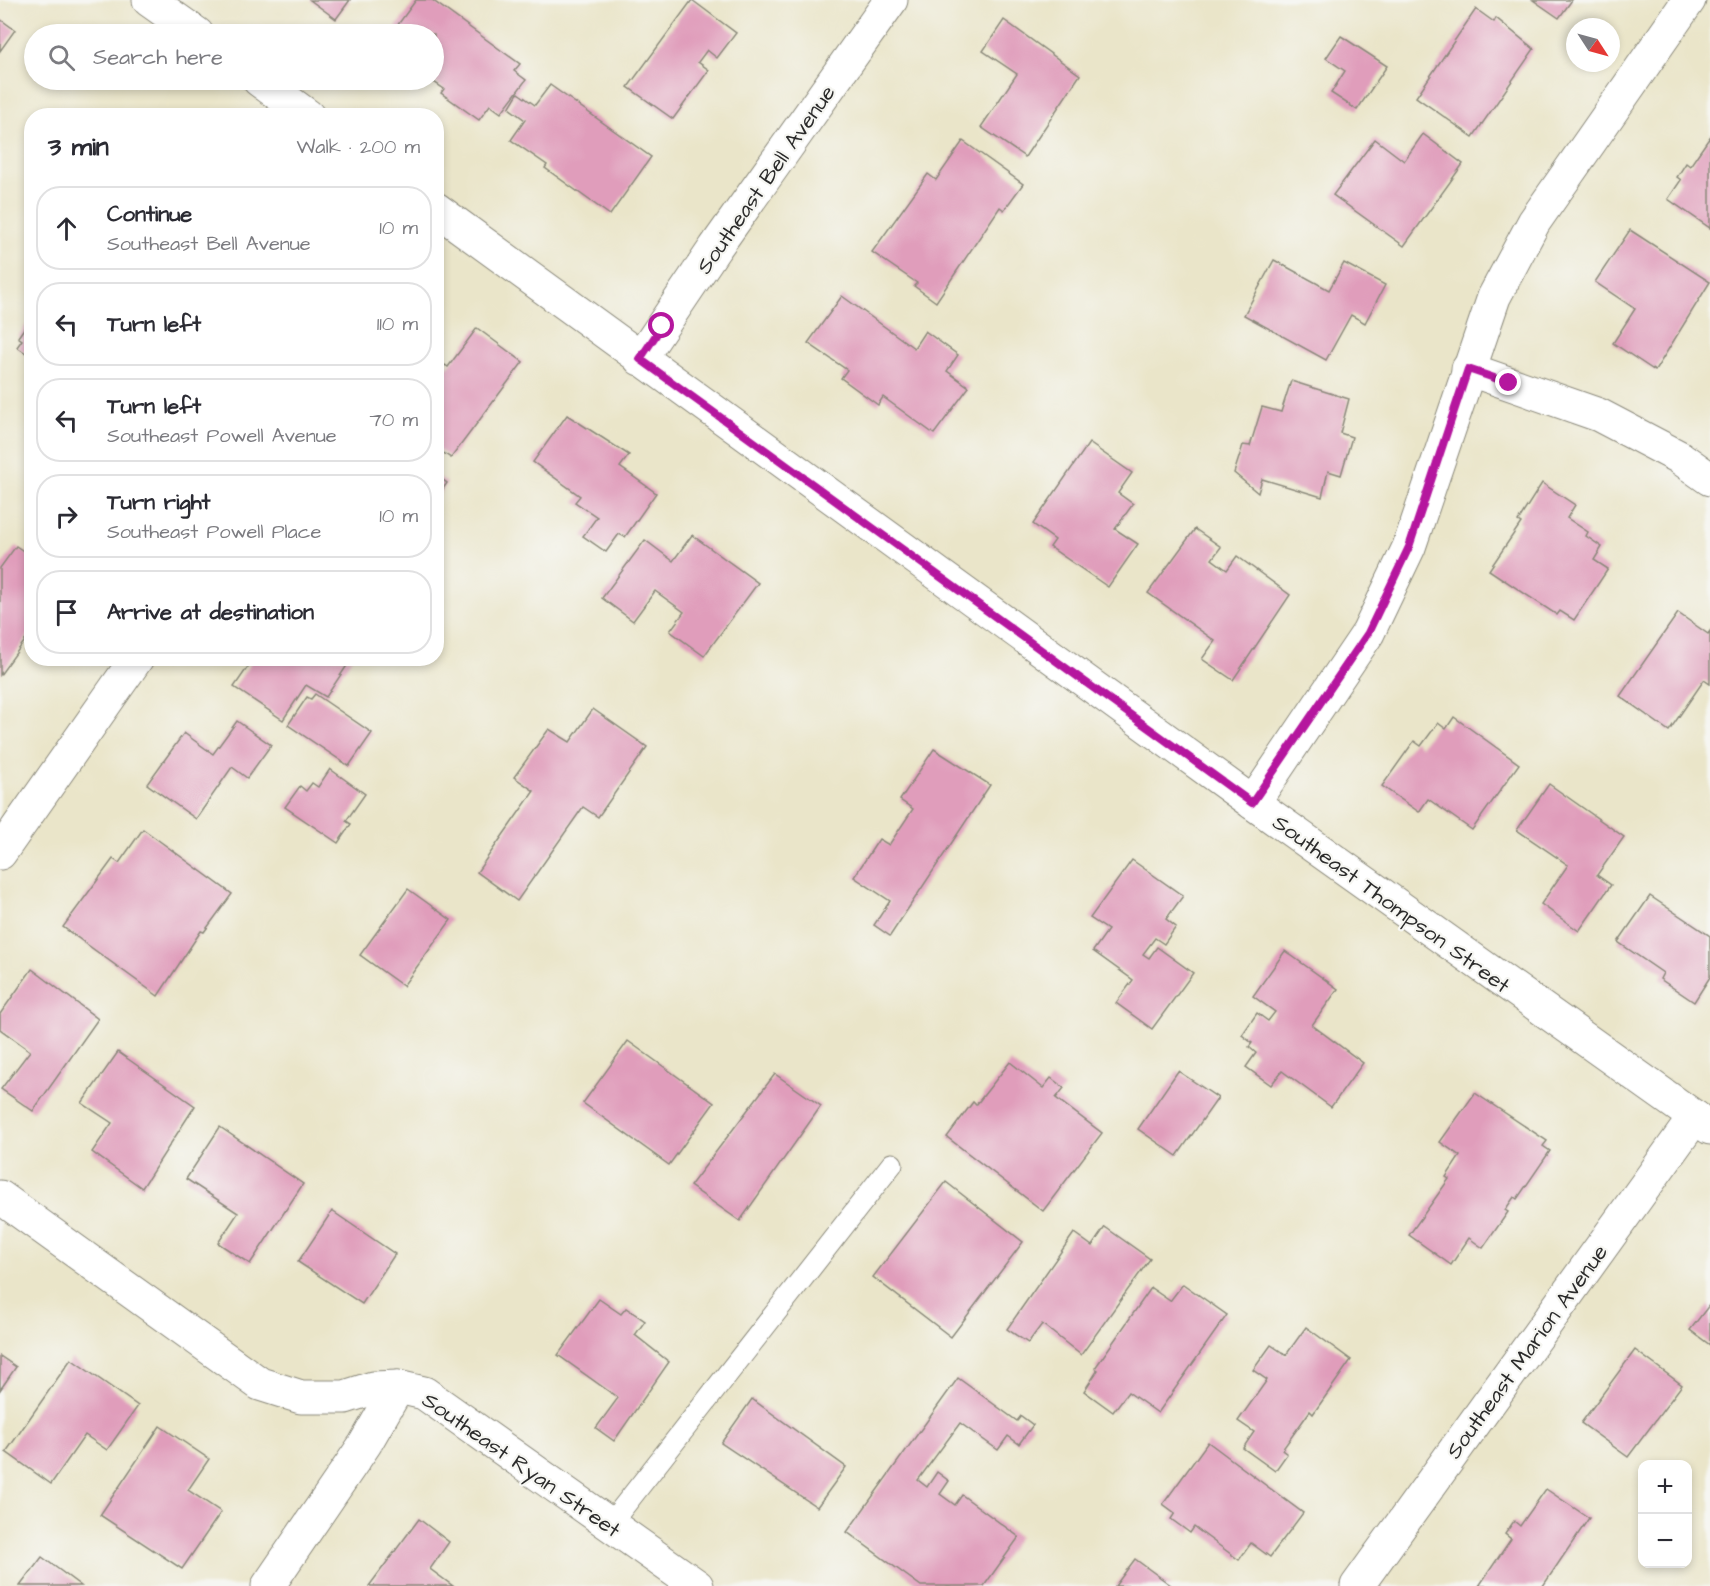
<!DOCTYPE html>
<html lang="en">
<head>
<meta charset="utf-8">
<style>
	:root { --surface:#fff; --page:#f7f7f7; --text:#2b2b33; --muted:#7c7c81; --line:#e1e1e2 }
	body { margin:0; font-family:"Architects Daughter",sans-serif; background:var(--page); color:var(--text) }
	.controls { position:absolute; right:18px; bottom:18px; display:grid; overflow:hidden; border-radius:12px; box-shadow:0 3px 9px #0003 }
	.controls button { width:54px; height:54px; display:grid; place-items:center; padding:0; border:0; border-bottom:2px solid var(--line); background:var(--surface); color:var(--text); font:30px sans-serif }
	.compass { position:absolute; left:1566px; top:18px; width:54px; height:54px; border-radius:50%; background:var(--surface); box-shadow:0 3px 9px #0003; rotate:126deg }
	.stop { position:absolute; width:18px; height:18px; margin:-14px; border:4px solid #b5179e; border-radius:50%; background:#fff }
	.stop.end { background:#b5179e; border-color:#fff; box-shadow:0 2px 6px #0008 }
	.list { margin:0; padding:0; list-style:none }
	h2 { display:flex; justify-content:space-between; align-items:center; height:78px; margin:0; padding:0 24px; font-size:26px }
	h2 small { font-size:20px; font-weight:400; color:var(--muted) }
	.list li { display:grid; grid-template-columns:39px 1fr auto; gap:18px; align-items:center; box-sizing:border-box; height:84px; margin:0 12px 12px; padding:0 12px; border:2px solid var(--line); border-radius:24px }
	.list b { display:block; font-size:22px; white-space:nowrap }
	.list p { margin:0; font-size:20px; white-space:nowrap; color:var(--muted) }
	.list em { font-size:20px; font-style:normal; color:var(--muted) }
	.icon { flex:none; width:33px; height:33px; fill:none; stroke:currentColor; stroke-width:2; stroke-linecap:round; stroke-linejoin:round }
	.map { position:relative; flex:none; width:1710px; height:1586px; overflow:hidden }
	.search { position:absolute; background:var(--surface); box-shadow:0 3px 9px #0003; left:24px; top:24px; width:420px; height:66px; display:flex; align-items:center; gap:15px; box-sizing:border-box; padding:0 21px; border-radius:33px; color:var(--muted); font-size:22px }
	.panel { position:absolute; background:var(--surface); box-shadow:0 3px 9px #0003; left:24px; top:108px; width:420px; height:558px; border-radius:24px }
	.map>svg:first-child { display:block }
</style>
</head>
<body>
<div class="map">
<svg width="1710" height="1586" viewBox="0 0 1710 1586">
	<rect width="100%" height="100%" fill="#f6f6f2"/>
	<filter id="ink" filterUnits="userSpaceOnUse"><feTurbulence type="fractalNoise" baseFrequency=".0167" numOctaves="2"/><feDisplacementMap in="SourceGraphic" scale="12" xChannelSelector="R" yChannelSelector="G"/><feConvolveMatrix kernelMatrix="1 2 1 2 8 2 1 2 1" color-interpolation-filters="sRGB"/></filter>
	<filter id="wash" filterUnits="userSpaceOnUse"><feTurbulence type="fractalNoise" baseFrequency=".008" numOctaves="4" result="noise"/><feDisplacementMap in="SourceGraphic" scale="24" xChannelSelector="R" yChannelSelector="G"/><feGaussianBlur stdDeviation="1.35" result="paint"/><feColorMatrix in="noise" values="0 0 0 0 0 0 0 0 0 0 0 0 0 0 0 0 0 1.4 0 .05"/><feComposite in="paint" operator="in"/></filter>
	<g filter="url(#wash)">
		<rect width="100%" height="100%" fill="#eae5c9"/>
		<g id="blocks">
			<g fill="#e09dbb">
				<path d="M310,0H350L336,19Z"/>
				<path d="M416,0H432L520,64L514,71L526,80L501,113L490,105L479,120L441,93L444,89L431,80H434V34H391Z"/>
				<path d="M692,0L736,33L717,58L707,50L698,62L709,70L673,119L628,87Z"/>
				<path d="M1533,0H1572L1559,18Z"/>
				<path d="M1476,9L1494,22L1496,18L1534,49L1473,137L1416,97Z"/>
				<path d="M0,19L15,30L0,51Z"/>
				<path d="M1004,20L1080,75L1025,157L981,127L1017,74L983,51Z"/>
				<path d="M1341,36L1387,66L1357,110L1331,93L1345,71L1326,58Z"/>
				<path d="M550,85L651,157L610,215L545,168L547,165L511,140L525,120L509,108L518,93L535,105Z"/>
				<path d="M1423,134L1463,164L1404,246L1333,195L1375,139L1404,161Z"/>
				<path d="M1710,137V228L1668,199L1681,180L1677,177L1686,163L1690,166Z"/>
				<path d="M963,141L1023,184L1004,210L1000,207L936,302L914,286L917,283L872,252L928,174L936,180Z"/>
				<path d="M1630,230L1710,282L1655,371L1613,343L1635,309L1595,282Z"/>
				<path d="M1274,260L1329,290L1344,263L1385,285L1365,323L1351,315L1326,360L1244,315Z"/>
				<path d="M842,296L914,348L925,331L958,355L947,371L969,387L934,434L883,397L878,405L841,378L847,370L808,343Z"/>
				<path d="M32,317V357L17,347L22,340L18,337Z"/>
				<path d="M477,328L523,362L451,458L436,448V377L445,365L448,367Z"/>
				<path d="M1291,381L1349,399L1340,433L1352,437L1341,475L1328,471L1322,497L1262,479L1258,493L1234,473L1243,445L1250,446L1262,407L1281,412Z"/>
				<path d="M567,415L629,455L620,467L656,493L625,537L619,534L606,552L583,536L597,517L575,502L580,496L533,462Z"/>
				<path d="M1089,443L1132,473L1118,493L1133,504L1115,529L1138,544L1108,587L1050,547L1055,540L1033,524Z"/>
				<path d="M436,475L447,483L436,499Z"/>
				<path d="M1542,483L1575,505L1567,518L1588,532L1586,536L1602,547L1594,560L1608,569L1574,620L1560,611L1557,615L1489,570L1521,523L1518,521Z"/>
				<path d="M1195,529L1221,547L1212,559L1227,570L1237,556L1290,595L1233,680L1202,659L1215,641L1148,593Z"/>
				<path d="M692,535L758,583L704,656L670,631L684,612L655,591L633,621L602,598L645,540L673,561Z"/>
				<path d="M16,546L32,557V631L0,675V568Z"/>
				<path d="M1678,613L1708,634L1710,631V684L1704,680L1669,731L1620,696Z"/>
				<path d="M254,658H352L326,697L306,685L283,720L234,687Z"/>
				<path d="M315,694L372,733L349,766L288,725L307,697L311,699Z"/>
				<path d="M593,709L647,747L598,817L583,807L517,901L477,872L534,791L514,777L549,729L570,742Z"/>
				<path d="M1454,717L1519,764L1472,830L1428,799L1419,812L1382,786L1414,741L1421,746L1438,723L1446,729Z"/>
				<path d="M237,721L271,745L247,778L232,767L196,819L147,784L184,733L213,754Z"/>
				<path d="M934,749L990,785L890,936L874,925L890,901L854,877L879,839L889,845L913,809L900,800Z"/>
				<path d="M330,769L365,794L346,821L351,824L338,843L285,807L300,786L306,791L312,783L318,787Z"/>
				<path d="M1549,784L1624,837L1597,875L1611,885L1579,931L1541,904L1568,865L1517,830Z"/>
				<path d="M143,829L232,894L204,932L201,931L158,996L63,927L113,859L119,863Z"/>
				<path d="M1132,860L1183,896L1166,919L1176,927L1164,944L1155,938L1143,954L1149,958L1157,947L1193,973L1152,1029L1116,1003L1133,980L1093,951L1108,930L1090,918Z"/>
				<path d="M408,889L451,920L403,986L360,955Z"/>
				<path d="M1650,896L1710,936V977L1694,1002L1660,979L1663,973L1618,942Z"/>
				<path d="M1285,951L1338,989L1312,1025L1363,1063L1331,1107L1282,1071L1271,1085L1246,1067L1256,1053L1249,1047L1252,1043L1242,1035L1257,1013L1268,1021L1275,1012L1253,996Z"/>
				<path d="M32,969L98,1019L33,1111L1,1089L30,1051L0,1029V1014Z"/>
				<path d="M628,1041L714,1103L669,1165L583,1103Z"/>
				<path d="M118,1052L195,1106L142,1188L92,1152L112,1123L82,1103Z"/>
				<path d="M1010,1062L1043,1088L1051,1078L1064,1088L1056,1098L1102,1133L1043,1211L947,1137L973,1102L976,1105Z"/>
				<path d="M1178,1071L1218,1098L1177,1156L1138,1129Z"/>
				<path d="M775,1074L821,1106L740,1221L690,1186Z"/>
				<path d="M1475,1093L1547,1141L1543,1146L1550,1151L1517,1199L1514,1197L1505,1210L1508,1212L1483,1248L1469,1238L1451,1265L1409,1235L1449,1179L1446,1177L1460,1156L1440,1142Z"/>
				<path d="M220,1127L303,1184L250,1264L218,1243L238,1213L186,1179Z"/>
				<path d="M946,1182L1023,1242L951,1337L873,1277Z"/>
				<path d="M332,1211L395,1254L362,1304L298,1262Z"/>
				<path d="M1105,1227L1150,1259L1081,1355L1042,1324L1028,1343L1007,1329L1074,1233L1092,1246Z"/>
				<path d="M1183,1284L1227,1315L1158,1413L1128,1392L1113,1412L1084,1391L1098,1370L1095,1368L1151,1288L1170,1301Z"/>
				<path d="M599,1299L621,1314L626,1308L645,1321L635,1335L669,1362L614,1441L596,1428L618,1398L558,1355Z"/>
				<path d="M1710,1304V1345L1690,1330Z"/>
				<path d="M1306,1327L1351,1360L1313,1414L1310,1411L1282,1450L1287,1454L1275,1471L1243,1448L1254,1432L1238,1421L1267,1380L1253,1370L1271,1345L1286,1355Z"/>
				<path d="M1635,1350L1682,1385L1628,1457L1581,1423Z"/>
				<path d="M0,1356L16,1367L0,1390Z"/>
				<path d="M71,1359L138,1406L107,1450L85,1435L51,1484L6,1452Z"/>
				<path d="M958,1378L1017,1421L1021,1416L1033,1425L1019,1444L1008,1436L998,1450L960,1423L918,1480L927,1487L937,1472L949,1481L940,1494L955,1505L962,1495L1019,1537L984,1586H921L847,1532Z"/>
				<path d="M752,1399L846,1467L817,1507L721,1443Z"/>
				<path d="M160,1426L209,1459L188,1490L221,1512L182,1569L100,1515Z"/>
				<path d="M1208,1442L1303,1513L1270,1557L1251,1543L1239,1560L1194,1527L1190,1533L1186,1530L1171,1519L1175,1513L1163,1504Z"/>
				<path d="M1546,1489L1589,1518L1543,1586H1479L1511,1539L1505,1534L1514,1521L1520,1526Z"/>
				<path d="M419,1519L449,1542L430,1569L453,1586H369Z"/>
				<path d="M42,1557L81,1586H20Z"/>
				<path d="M1135,1559L1172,1586H1115Z"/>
			</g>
		</g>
	</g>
	<g filter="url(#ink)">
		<use href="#blocks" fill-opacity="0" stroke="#8a887a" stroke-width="1.5"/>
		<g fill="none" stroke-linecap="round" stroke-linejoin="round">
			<g stroke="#8a887a" stroke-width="23">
				<path id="service" d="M610,1524L892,1164"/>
			</g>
			<g stroke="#8a887a" stroke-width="35">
				<g id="minor">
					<path d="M149,0L197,34"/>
					<path d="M259,80L308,116"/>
					<path d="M436,209L1253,803L1710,1128"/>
					<path d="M640,359L715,248L891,0"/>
					<path d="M1468,369L1599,415L1679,457L1710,479"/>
					<path d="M1253,803L1368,633L1409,547L1494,297L1534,222L1689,0"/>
					<path d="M0,853L137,658"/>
					<path d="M0,1197L260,1384L301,1397H345L373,1388L398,1387L424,1393L697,1586"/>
					<path d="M268,1586L365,1444L398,1387"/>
					<path d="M1357,1586L1695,1117"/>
				</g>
			</g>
			<use href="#service" stroke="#fff" stroke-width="21"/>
			<use href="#minor" stroke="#fff" stroke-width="33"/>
		</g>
	</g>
	<g fill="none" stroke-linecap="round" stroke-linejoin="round" filter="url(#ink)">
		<path stroke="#b5179e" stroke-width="8" d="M662,326L640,359L1252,803L1368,633L1409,547L1468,369L1509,383"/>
	</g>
	<g text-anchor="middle" stroke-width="4.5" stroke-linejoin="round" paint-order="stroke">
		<g font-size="22" fill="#2b2b2b" stroke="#f6f6f2">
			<text transform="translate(765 179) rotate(-55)" y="8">Southeast Bell Avenue</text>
			<text transform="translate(1392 903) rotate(36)" y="8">Southeast Thompson Street</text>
			<text transform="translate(1526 1351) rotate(-54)" y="8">Southeast Marion Avenue</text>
			<text transform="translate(522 1464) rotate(35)" y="8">Southeast Ryan Street</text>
		</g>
	</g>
</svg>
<div class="controls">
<button>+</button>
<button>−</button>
</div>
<svg class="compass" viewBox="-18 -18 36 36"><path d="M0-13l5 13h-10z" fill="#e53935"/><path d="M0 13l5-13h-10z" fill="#7c7c81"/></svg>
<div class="stop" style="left:662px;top:326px"></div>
<div class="stop end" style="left:1509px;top:383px"></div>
<div class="search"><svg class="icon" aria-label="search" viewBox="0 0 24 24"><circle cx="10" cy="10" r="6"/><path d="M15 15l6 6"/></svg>Search here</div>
<section class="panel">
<h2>3 min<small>Walk · 200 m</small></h2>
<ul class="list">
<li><svg class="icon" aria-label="ahead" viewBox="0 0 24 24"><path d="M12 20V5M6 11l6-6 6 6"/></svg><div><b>Continue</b><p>Southeast Bell Avenue</p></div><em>10 m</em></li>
<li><svg class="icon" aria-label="left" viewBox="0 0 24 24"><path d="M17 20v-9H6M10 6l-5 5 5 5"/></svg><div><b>Turn left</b></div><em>110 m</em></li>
<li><svg class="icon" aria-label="left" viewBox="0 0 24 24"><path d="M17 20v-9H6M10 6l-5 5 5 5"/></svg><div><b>Turn left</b><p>Southeast Powell Avenue</p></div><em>70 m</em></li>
<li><svg class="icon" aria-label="right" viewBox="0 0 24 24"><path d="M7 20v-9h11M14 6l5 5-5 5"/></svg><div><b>Turn right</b><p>Southeast Powell Place</p></div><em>10 m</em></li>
<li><svg class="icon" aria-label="arrive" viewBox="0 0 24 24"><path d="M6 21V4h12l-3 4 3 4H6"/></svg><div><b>Arrive at destination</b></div></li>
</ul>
</section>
</div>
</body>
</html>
